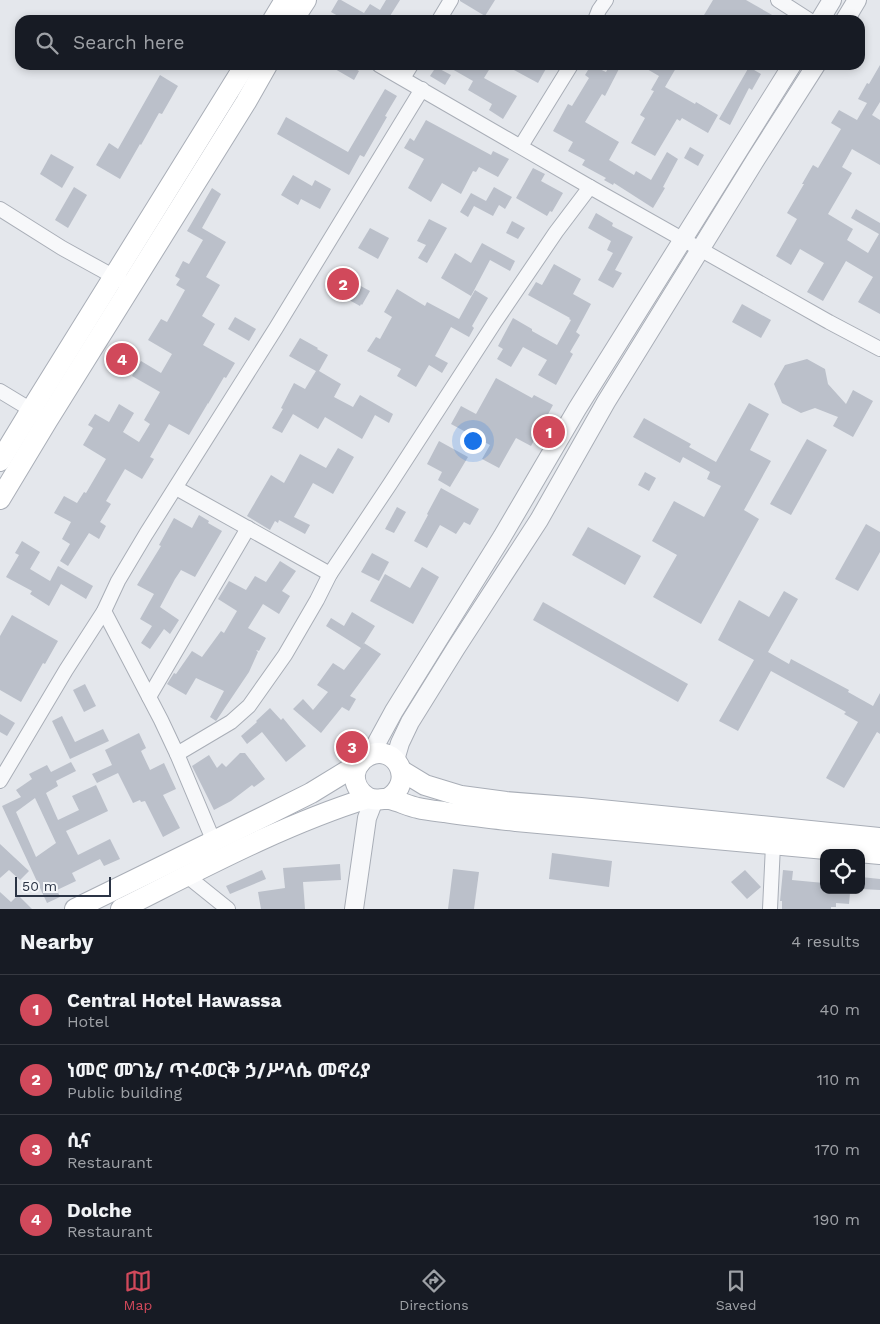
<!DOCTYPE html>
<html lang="en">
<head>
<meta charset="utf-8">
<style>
	:root { --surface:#171b24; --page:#242831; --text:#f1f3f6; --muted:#9ea1a6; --line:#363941; --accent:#d1495b }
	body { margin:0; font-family:"Work Sans","Noto Sans Ethiopic",sans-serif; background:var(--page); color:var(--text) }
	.controls { position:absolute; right:15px; bottom:15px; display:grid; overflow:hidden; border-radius:10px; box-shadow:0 2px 8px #0003 }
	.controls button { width:45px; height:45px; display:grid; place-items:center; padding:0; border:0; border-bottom:1px solid var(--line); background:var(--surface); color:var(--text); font:25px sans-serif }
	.scale { position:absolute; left:15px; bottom:12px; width:96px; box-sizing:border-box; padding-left:5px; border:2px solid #2b3445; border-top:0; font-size:14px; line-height:18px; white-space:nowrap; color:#2b3445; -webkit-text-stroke:4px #f4f6f9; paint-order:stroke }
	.you { position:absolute; left:472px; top:440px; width:18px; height:18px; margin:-12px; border:4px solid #fff; border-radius:50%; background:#1a73e8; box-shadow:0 0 0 8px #1a73e833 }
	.badge { display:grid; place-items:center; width:32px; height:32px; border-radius:50%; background:var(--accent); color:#fff; font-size:16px; font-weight:700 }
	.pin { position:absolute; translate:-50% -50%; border:2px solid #fff; box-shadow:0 1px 5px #0006 }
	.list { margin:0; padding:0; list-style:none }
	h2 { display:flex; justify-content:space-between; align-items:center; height:65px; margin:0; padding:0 20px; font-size:21px }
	h2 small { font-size:16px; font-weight:400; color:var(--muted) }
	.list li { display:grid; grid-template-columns:32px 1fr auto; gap:15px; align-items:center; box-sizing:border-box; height:70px; padding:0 20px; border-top:1px solid var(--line) }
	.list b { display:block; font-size:19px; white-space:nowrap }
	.list p { margin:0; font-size:16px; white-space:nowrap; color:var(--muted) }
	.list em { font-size:16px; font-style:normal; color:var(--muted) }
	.icon { flex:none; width:28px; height:28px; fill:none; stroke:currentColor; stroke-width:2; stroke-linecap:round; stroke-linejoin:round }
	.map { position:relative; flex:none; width:880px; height:909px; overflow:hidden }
	.search { position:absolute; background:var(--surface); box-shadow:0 2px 8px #0003; left:15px; right:15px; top:15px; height:55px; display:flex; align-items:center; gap:12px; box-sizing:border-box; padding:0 18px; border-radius:15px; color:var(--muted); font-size:19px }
	.sheet { height:345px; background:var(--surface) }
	nav { display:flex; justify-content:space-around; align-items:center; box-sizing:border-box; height:70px; border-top:1px solid var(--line); background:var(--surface); font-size:14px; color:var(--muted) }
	nav a { display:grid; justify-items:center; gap:2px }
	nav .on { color:var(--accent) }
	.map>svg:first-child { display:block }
</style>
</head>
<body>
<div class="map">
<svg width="880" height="909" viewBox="0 0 880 909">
	<rect width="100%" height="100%" fill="#e4e7ec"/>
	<g fill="#bbc0ca" fill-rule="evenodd">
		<path d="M338,0H341L364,13L370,4L380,10L386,0H400L390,16L396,20H345L331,12Z"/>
		<path d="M460,0H495L485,16L460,1Z"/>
		<path d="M713,0H746L781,20H701Z"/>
		<path d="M328,65H349L359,71L354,80Z"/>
		<path d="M445,65H492L484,78L517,96L503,119L489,110L492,104L468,90L473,81Z"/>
		<path d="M505,65H548L538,83Z"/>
		<path d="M591,65L606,72L610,65H621L605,96L602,94L585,122L619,142L609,160L634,175L636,171L651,180L667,152L678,159L663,187L665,188L653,208L614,183L613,185L604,180L606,178L582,165L585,160L568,151L573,142L553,131L568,104L572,106L589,78L585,75Z"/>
		<path d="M640,65H670L676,68L665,87L695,104L696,102L718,115L708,133L682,118L680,121L677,119L655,156L631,143L645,118L640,115L654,91L651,90L659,76Z"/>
		<path d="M880,65V102L872,115L880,120V165L852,149L842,167L852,173L828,214L853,229L847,240L868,253L879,234L851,218L856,209L880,223V314L858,302L873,277L846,261L823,301L807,292L824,263L800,249L791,265L776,256L797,219L787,213L804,184H802L813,165L818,168L841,129L831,123L839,110L857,120L867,103L858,99L867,83L869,84Z"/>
		<path d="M436,67L451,75L445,85L430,76Z"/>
		<path d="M749,67L761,74L752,90L749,88L730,125L719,119Z"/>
		<path d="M160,75L178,86L162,114L159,113L141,145L140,144L120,179L96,165L109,143L118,149Z"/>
		<path d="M385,89L397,96L385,116L387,117L364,157L360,155L349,175L277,134L286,117L348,152Z"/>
		<path d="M426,120L491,155L493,151L509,159L498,177L479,167L476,172L473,171L461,194L442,183L431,202L408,188L424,159L404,148L410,138L414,141Z"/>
		<path d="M690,147L704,155L698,166L684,158Z"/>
		<path d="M51,154L74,167L62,188L40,174Z"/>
		<path d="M533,168L545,174L541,181L563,193L552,212L550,211L547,216L516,198Z"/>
		<path d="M293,175L312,186L315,180L331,189L320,209L301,199L298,205L281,195Z"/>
		<path d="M74,187L87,195L68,228L55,220Z"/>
		<path d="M494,187L512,197L505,209L499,205L493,216L474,206L468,217L460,212L471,193L486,201Z"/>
		<path d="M212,188L221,194L202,228L226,242L206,277L220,285L202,316L215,324L203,345L235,363L226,378L224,377L208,404V403L189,435L169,424L150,457L154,459L142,479L125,469L106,501L111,504L100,522L106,526L99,539L89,533L68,566L60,561L70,544L62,539L71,522L54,513L64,496L77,503L84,492L86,493L106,459L83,445L93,428L88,425L95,414L109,422L119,404L134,413L123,432L139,442L150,424L144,420L160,392L132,376L141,361L161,373L172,354L148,340L161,319L167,322L185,290L176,285L180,279L175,276L183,261L189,264L203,240L187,231Z"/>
		<path d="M596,213L613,223L612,226L633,237L615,270L622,273L613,288L598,280L613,253L607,250L611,241L588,228Z"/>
		<path d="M429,219L447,228L427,263L418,258L426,245L417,241Z"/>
		<path d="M512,221L525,228L518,239L506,233Z"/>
		<path d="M370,228L389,238L378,259L358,248Z"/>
		<path d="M482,243L515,261L510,271L490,260L471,296L441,278L455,253L471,263Z"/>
		<path d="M554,264L581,279L573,294L591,304L576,332L580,335L570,352L573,354L556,385L538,375L547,360L523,347L511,367L497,359L503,349L498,346L513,318L532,329V331L557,345L571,320L569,319L570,318L528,295L536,282L542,285Z"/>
		<path d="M341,272L359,281L357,284L370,291L362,305L361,304L360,306L331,290Z"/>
		<path d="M397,289L425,306L427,302L459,319L475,290L488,298L472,326L474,328L469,337L451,327L435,356L448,363L442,373L429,365L416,387L397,376L401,369L367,351L376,337L380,339L392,317L384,312Z"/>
		<path d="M742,304L771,320L761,338L732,322Z"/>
		<path d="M235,317L256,329L249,341L228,329Z"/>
		<path d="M300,338L318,348L317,349L328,355L319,371L341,384L334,397L353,407L360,395L393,414L389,423L375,415L362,439L325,417L318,429L293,414L282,433L272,428L283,409L281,408L294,383L305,389L316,371L289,356Z"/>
		<path d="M807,359L825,369L828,384L846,404L853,390L873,401L853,437L833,426L838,417L815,408L801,413L782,403L774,384L785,365Z"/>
		<path d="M496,378L532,398L534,395L553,405L531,446L516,438L499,468L482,459L490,445L451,424L461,406L476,414Z"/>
		<path d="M749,403L769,414L750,450L771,461L744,510L759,519L701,624L653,597L677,555L652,541L674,501L704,517L721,486L707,479L710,472L683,457L680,463L633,437L644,418L691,444L689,447L716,462Z"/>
		<path d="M807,439L827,450L791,515L770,504Z"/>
		<path d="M439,441L468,457L450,487L438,480L442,472L427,464Z"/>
		<path d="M338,448L354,457L333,494L313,483L294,517L310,525L305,534L279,520L278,523L275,521L270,530L247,516L271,475L284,483L300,454L326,468Z"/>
		<path d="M645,472L656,478L649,491L638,485Z"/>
		<path d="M441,488L479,509L470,525L464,522L456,534L440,525L427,548L414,541L428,515L427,514Z"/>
		<path d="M397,507L406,512L394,533L385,529Z"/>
		<path d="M199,515L209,521L208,523L222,531L195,577L181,570L175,579L160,607L179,620L170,634L164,629L150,649L141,643L152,626L140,619L154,594L137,585L161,546L159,545L174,518L192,528Z"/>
		<path d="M866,524L880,532V552L858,591L835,579Z"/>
		<path d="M588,527L641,556L625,585L572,555Z"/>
		<path d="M22,541L40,552L30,569L50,581L58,566L93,586L86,599L61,584L49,606L30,594L32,591L6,577L19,555L15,553Z"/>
		<path d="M372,553L389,562L379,581L361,572Z"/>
		<path d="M280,561L296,571L282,591L290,596L279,614L263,604L248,628L266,638L259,651L256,650L258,652L249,672L216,721L210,717L224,691L196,678L186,695L167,684L174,673L176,674L192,651L202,657L221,631L224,633L237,611L218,599L229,581L246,590L255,576L266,582Z"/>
		<path d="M422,567L439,577L413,624L370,601L385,574L410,588Z"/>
		<path d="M784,591L798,599L768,652L789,664L791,659L849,690L848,692L873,706L880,693V734L877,732L844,788L826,778L858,722L844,714L846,712L771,671L738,731L719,721L754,660L718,640L739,600L769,617Z"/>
		<path d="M543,602L688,684L678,702L533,620Z"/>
		<path d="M352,612L375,626L363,645L364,643L381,654L350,696L356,699L349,711L342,707L321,733L293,709L303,699L313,710L328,692L317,685L333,663L344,670L361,648L326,626L331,618L344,626Z"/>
		<path d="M12,615L58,641L45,664L43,663L21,702L0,690V636Z"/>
		<path d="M85,684L96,706L84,712L73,690Z"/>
		<path d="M270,708L281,720L283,718L306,746L286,762L262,732L247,744L241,736L257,722L256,721Z"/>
		<path d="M0,714L15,723L7,736L0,732Z"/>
		<path d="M62,716L75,742L103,729L109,741L70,759L52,721Z"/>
		<path d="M139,733L146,748L141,751L150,770L164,763L176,789L163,795L180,828L163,837L145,801L141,802L140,800L133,803L118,773L97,783L92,774L112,765L105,750Z"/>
		<path d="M240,753H245L265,779L254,787L252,785L231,801L214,810L192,766L209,755L217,768L222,763L226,767Z"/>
		<path d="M71,762L76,771L56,781L58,786L46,793L58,820L79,810L72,796L96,785L108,811L66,831L78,855L110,839L120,859L104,866L100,859L72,873L76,881L57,890L60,897L47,903L2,806L21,797L16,790L32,779L29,774L47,765L51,772ZM35,798L56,843L36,857L16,812Z"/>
		<path d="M0,844L29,871L20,880L9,870L0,878Z"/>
		<path d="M552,853L612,861L609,887L549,879Z"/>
		<path d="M340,864L341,880L303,882L305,909H261L258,892L285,888L283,868Z"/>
		<path d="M453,869L479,872L474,909H448Z"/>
		<path d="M262,870L266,879L230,894L226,886Z"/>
		<path d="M745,870L761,887L747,899L731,882Z"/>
		<path d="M783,870L793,871L792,880L824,883V890H838L837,892L850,893L849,904L836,903V907H831V909H782V901H780Z"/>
		<path d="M861,877L880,879V890L861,889Z"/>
		<path d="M0,892L11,902L18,895L32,909H0Z"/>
	</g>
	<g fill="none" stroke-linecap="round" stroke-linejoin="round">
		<g stroke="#a9aeb7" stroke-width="16">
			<g id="minor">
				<path d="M778,0L809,20"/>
				<path d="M439,20L451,0"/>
				<path d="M595,20L599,10L606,0"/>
				<path d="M379,65L590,187L829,322L880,349"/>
				<path d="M403,78L411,65"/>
				<path d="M521,146L571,65"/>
				<path d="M0,209L62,248L120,280"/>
				<path d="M0,391L38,414"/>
				<path d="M176,488L330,574"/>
				<path d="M104,611L161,720L177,754L214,842"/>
				<path d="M149,697L248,528"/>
				<path d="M177,754L231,722L249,706L285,655L317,600L330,574L390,484L495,322L556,232L590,187"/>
				<path d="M0,781L66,670L104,611L118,581L146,534L276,328L422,89"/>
				<path d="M187,876L228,909"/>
				<path d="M770,909L773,845"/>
			</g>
		</g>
		<g stroke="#a9aeb7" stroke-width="20">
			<g id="tertiary">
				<path d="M820,20L832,0"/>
				<path d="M845,20L857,0"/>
				<path d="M370,755L394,711L502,537L577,409L792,65"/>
				<path d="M395,760L400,743L410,722L456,648L539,520L606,402L756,159L816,65"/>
				<path d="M354,909L367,818L374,800"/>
			</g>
		</g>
		<g stroke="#a9aeb7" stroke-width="22">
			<g id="secondary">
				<path d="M273,20L285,0"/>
				<path d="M293,20L306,0"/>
				<path d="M0,461L31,410L245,65"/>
				<path d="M0,499L47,421L246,102L267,65"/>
				<path d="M402,771L425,785L461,796L506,802L581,808L880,838"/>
				<path d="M387,799C418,781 394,742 368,756C361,760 356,767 355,774C354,783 359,792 367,797C375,802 381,798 389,799C399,801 408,806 418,808C426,810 436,811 444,812C468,816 492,818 516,821L880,854"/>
				<path d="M75,909L269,814L311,793L360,763"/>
				<path d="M121,909C201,869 282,825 368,798"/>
			</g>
		</g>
		<use href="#minor" stroke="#f7f8fa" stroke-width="14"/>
		<use href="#tertiary" stroke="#f7f8fa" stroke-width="18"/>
		<use href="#secondary" stroke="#fff" stroke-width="20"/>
	</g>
</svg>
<div class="controls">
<button><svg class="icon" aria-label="locate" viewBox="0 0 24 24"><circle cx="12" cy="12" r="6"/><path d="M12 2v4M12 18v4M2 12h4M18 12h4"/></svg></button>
</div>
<div class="scale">50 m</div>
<div class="you"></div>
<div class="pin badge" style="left:549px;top:432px">1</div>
<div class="pin badge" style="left:343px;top:284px">2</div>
<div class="pin badge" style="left:352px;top:747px">3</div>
<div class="pin badge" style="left:122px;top:359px">4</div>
<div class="search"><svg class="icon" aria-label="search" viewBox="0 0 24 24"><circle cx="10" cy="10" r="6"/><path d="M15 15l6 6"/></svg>Search here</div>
</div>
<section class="sheet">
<h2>Nearby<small>4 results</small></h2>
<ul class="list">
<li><span class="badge">1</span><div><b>Central Hotel Hawassa</b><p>Hotel</p></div><em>40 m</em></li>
<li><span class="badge">2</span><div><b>ነመሮ መገኔ/ ጥሩወርቅ ኃ/ሥላሴ መኖሪያ</b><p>Public building</p></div><em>110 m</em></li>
<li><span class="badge">3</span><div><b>ሲና</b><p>Restaurant</p></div><em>170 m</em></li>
<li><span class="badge">4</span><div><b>Dolche</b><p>Restaurant</p></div><em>190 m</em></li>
</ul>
</section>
<nav>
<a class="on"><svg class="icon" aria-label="map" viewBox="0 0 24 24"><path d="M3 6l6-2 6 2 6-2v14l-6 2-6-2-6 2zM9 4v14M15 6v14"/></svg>Map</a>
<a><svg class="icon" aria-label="directions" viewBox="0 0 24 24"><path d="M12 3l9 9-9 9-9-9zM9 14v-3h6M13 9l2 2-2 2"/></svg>Directions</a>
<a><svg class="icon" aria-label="saved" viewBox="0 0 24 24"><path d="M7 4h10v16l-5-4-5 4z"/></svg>Saved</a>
</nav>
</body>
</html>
